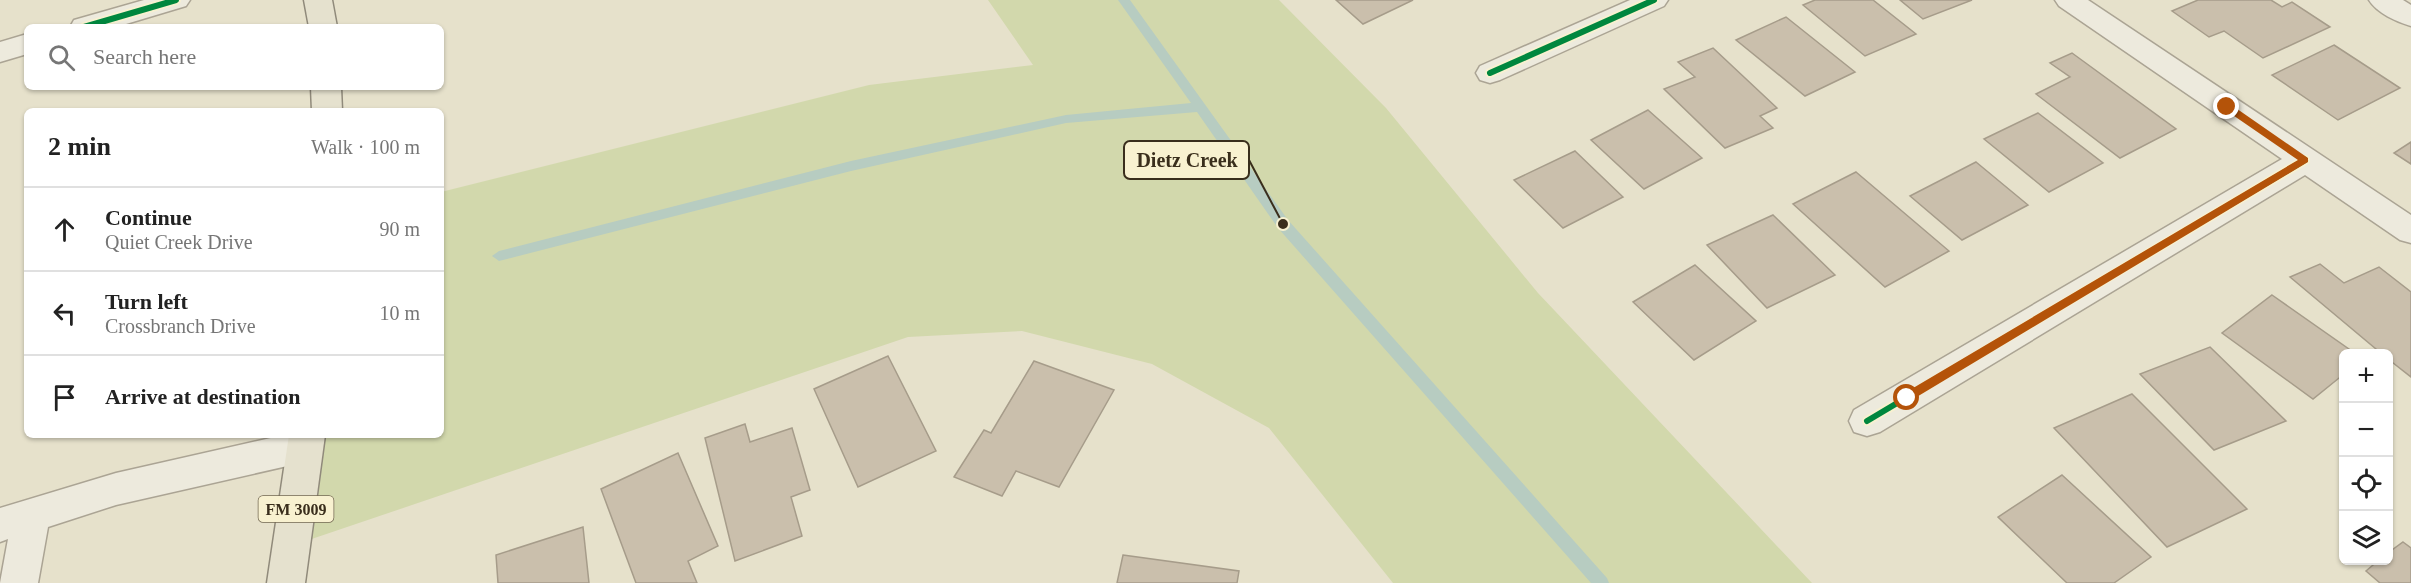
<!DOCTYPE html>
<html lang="en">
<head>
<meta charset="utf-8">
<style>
	:root { --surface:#fff; --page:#f6f6f6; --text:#222; --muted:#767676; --line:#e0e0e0 }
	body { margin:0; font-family:Georgia,serif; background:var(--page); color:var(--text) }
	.controls { position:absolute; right:18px; bottom:18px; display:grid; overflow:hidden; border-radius:9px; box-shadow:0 2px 4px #0004 }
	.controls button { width:54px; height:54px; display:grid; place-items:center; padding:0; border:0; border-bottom:2px solid var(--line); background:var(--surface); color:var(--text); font:30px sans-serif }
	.stop { position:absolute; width:18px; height:18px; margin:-14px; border:4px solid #b45309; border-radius:50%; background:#fff }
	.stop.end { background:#b45309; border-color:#fff; box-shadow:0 2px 6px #0008 }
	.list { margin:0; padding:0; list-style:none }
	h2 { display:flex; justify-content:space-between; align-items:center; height:78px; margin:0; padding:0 24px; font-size:26px }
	h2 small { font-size:20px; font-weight:400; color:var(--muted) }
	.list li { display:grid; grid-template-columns:39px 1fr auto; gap:18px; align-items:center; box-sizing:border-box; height:84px; padding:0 24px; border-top:2px solid var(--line) }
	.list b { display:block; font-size:22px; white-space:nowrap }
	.list p { margin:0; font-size:20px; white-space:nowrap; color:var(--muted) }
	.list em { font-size:20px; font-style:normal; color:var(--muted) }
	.icon { flex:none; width:33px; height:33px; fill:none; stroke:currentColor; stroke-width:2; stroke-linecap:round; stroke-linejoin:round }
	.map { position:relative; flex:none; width:2411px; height:583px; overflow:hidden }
	.search { position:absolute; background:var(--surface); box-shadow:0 2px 4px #0004; left:24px; top:24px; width:420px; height:66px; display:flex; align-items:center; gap:15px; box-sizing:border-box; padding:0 21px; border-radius:9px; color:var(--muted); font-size:22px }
	.panel { position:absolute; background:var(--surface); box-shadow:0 2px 4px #0004; left:24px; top:108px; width:420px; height:330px; border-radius:9px }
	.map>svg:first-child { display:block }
</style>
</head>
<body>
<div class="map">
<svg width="2411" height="583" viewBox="0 0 2411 583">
	<rect width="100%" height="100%" fill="#e6e1cb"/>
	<path fill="#d2d8ac" d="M988,0H1279L1386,108L1538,293L1812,583H1393L1269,428L1152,364L1022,331L908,337L291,546L307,435H441V192L869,85L1033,65Z"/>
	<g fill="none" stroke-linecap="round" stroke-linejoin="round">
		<path fill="#b7ccc1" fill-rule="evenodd" d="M1118,0H1130L1288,220L1607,578L1609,583H1591L1278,228L1197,112L1066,123L851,171L499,261L492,256L499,251L851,161L1066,115L1191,103Z"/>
	</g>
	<g fill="#cabfac" stroke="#a69c8a" stroke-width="1.5">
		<path d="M1336,0H1413L1363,24Z"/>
		<path d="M1815,0H1873L1916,34L1865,56L1803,5Z"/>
		<path d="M1900,0H1972L1923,19Z"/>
		<path d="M2198,0H2271L2282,7L2292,2L2330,27L2263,58L2224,31L2209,37L2172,11Z"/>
		<path d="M1786,17L1855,72L1805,96L1736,40Z"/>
		<path d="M2334,45L2400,88L2338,120L2272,75Z"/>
		<path d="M1713,48L1777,108L1760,116L1773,128L1725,148L1664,89L1695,77L1678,62Z"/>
		<path d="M2072,53L2176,129L2120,158L2036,94L2070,77L2050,63Z"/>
		<path d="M1648,110L1702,158L1644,189L1591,140Z"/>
		<path d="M2038,113L2103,163L2049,192L1984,139Z"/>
		<path d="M2411,142V164L2394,153Z"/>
		<path d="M1575,151L1623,197L1563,228L1514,180Z"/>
		<path d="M1976,162L2028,205L1962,240L1910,196Z"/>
		<path d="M1856,172L1949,251L1885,287L1793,204Z"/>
		<path d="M1773,215L1835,275L1767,308L1707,245Z"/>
		<path d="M2320,264L2344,283L2379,267L2411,292V377L2388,359V354H2382L2290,277Z"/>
		<path d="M1695,265L1756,321L1694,360L1633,302Z"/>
		<path d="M2272,295L2356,354H2344V374L2313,399L2222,333Z"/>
		<path d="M2210,347L2286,421L2214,450L2140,374Z"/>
		<path d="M888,356L936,451L858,487L814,389Z"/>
		<path d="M1034,361L1114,390L1059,487L1016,471L1002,496L954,477L984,430L991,433Z"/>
		<path d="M2132,394L2247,509L2167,547L2054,428Z"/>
		<path d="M745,424L750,442L792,428L810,490L791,497L802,536L735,561L705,438Z"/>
		<path d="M678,453L718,546L688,561L697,583H636L601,489Z"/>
		<path d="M2062,475L2151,557L2114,583H2067L1998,517Z"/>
		<path d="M583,527L589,583H498L496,555Z"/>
		<path d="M2403,542L2411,548V583H2380L2366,571L2379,560H2388V553Z"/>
		<path d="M1123,555L1239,571L1237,583H1117Z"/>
	</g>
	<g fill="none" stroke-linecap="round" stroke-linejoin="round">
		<g stroke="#aba494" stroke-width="3">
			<g id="minor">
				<path d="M144,0H190L186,6L116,27H70L74,20Z"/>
				<path d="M1630,0H1668L1664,6L1500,80L1490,83L1480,80L1476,73L1480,66Z"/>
				<path d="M2055,0H2088L2411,215V243L2400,240L2305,175L1880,432L1867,436L1854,432L1849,421L1854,410L2282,159L2059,6Z"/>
				<path d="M2369,0H2403L2411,5V26C2397,22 2377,13 2369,0Z"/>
				<path d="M27,34V54L0,62V42Z"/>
				<path d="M284,435H318L323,446L318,457L305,462L116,505L48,527L38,583H0L8,539L0,542V508L116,473Z"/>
			</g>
		</g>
		<g stroke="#908a7b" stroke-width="3">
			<g id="major">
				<path d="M304,0H332L337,27H309Z"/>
				<path d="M311,87H341L342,111H312Z"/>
				<path d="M289,435H325L305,583H267Z"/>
			</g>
		</g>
		<use href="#minor" fill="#edeadd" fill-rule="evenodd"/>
		<use href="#major" fill="#e5e1ce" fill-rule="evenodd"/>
		<g stroke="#f8f1d0" stroke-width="10">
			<g id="cycleway">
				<path d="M84,27L176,0"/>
				<path d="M1490,73L1654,0"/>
				<path d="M1867,421L2305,160"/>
			</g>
		</g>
		<use href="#cycleway" stroke="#00873e" stroke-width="6"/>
	</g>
	<path fill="#b45309" d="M2224,104H2230L2308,158V162L1910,401H1903V394L2298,160L2224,109Z"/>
	<g text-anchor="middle" stroke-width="4.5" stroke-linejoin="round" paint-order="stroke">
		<rect fill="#f8f1d0" stroke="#736852" stroke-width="1.5" x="258.5" y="496" width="75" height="26" rx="4.5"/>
		<g font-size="16" font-weight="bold" fill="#3a2e1c">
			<text x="296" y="515">FM 3009</text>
		</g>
	</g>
	<path fill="none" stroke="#3a2e1c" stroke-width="2" d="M1283 224L1249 160"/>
	<circle fill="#3a2e1c" stroke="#f8f1d0" stroke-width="2" cx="1283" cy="224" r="6"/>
	<rect fill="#f8f1d0" stroke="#3a2e1c" stroke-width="2" x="1124" y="141" width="125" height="38" rx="6"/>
	<g font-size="20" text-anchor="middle" font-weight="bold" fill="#3a2e1c">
		<text x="1187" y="167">Dietz Creek</text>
	</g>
</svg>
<div class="controls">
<button>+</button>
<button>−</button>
<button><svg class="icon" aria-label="locate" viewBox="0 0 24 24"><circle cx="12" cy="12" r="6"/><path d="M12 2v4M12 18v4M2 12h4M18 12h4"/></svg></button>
<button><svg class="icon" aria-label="layers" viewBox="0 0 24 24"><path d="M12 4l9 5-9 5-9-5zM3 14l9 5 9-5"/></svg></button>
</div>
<div class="stop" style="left:1907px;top:398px"></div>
<div class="stop end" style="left:2227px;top:107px"></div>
<div class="search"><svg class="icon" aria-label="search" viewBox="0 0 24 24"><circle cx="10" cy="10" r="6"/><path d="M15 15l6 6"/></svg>Search here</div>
<section class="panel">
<h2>2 min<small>Walk · 100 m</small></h2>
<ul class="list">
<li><svg class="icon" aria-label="ahead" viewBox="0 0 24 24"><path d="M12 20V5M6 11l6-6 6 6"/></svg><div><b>Continue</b><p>Quiet Creek Drive</p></div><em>90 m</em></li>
<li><svg class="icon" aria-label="left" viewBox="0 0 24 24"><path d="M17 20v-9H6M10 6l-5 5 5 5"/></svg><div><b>Turn left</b><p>Crossbranch Drive</p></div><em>10 m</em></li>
<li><svg class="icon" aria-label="arrive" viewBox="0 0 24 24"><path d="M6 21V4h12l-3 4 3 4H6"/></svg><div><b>Arrive at destination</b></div></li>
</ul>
</section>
</div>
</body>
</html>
